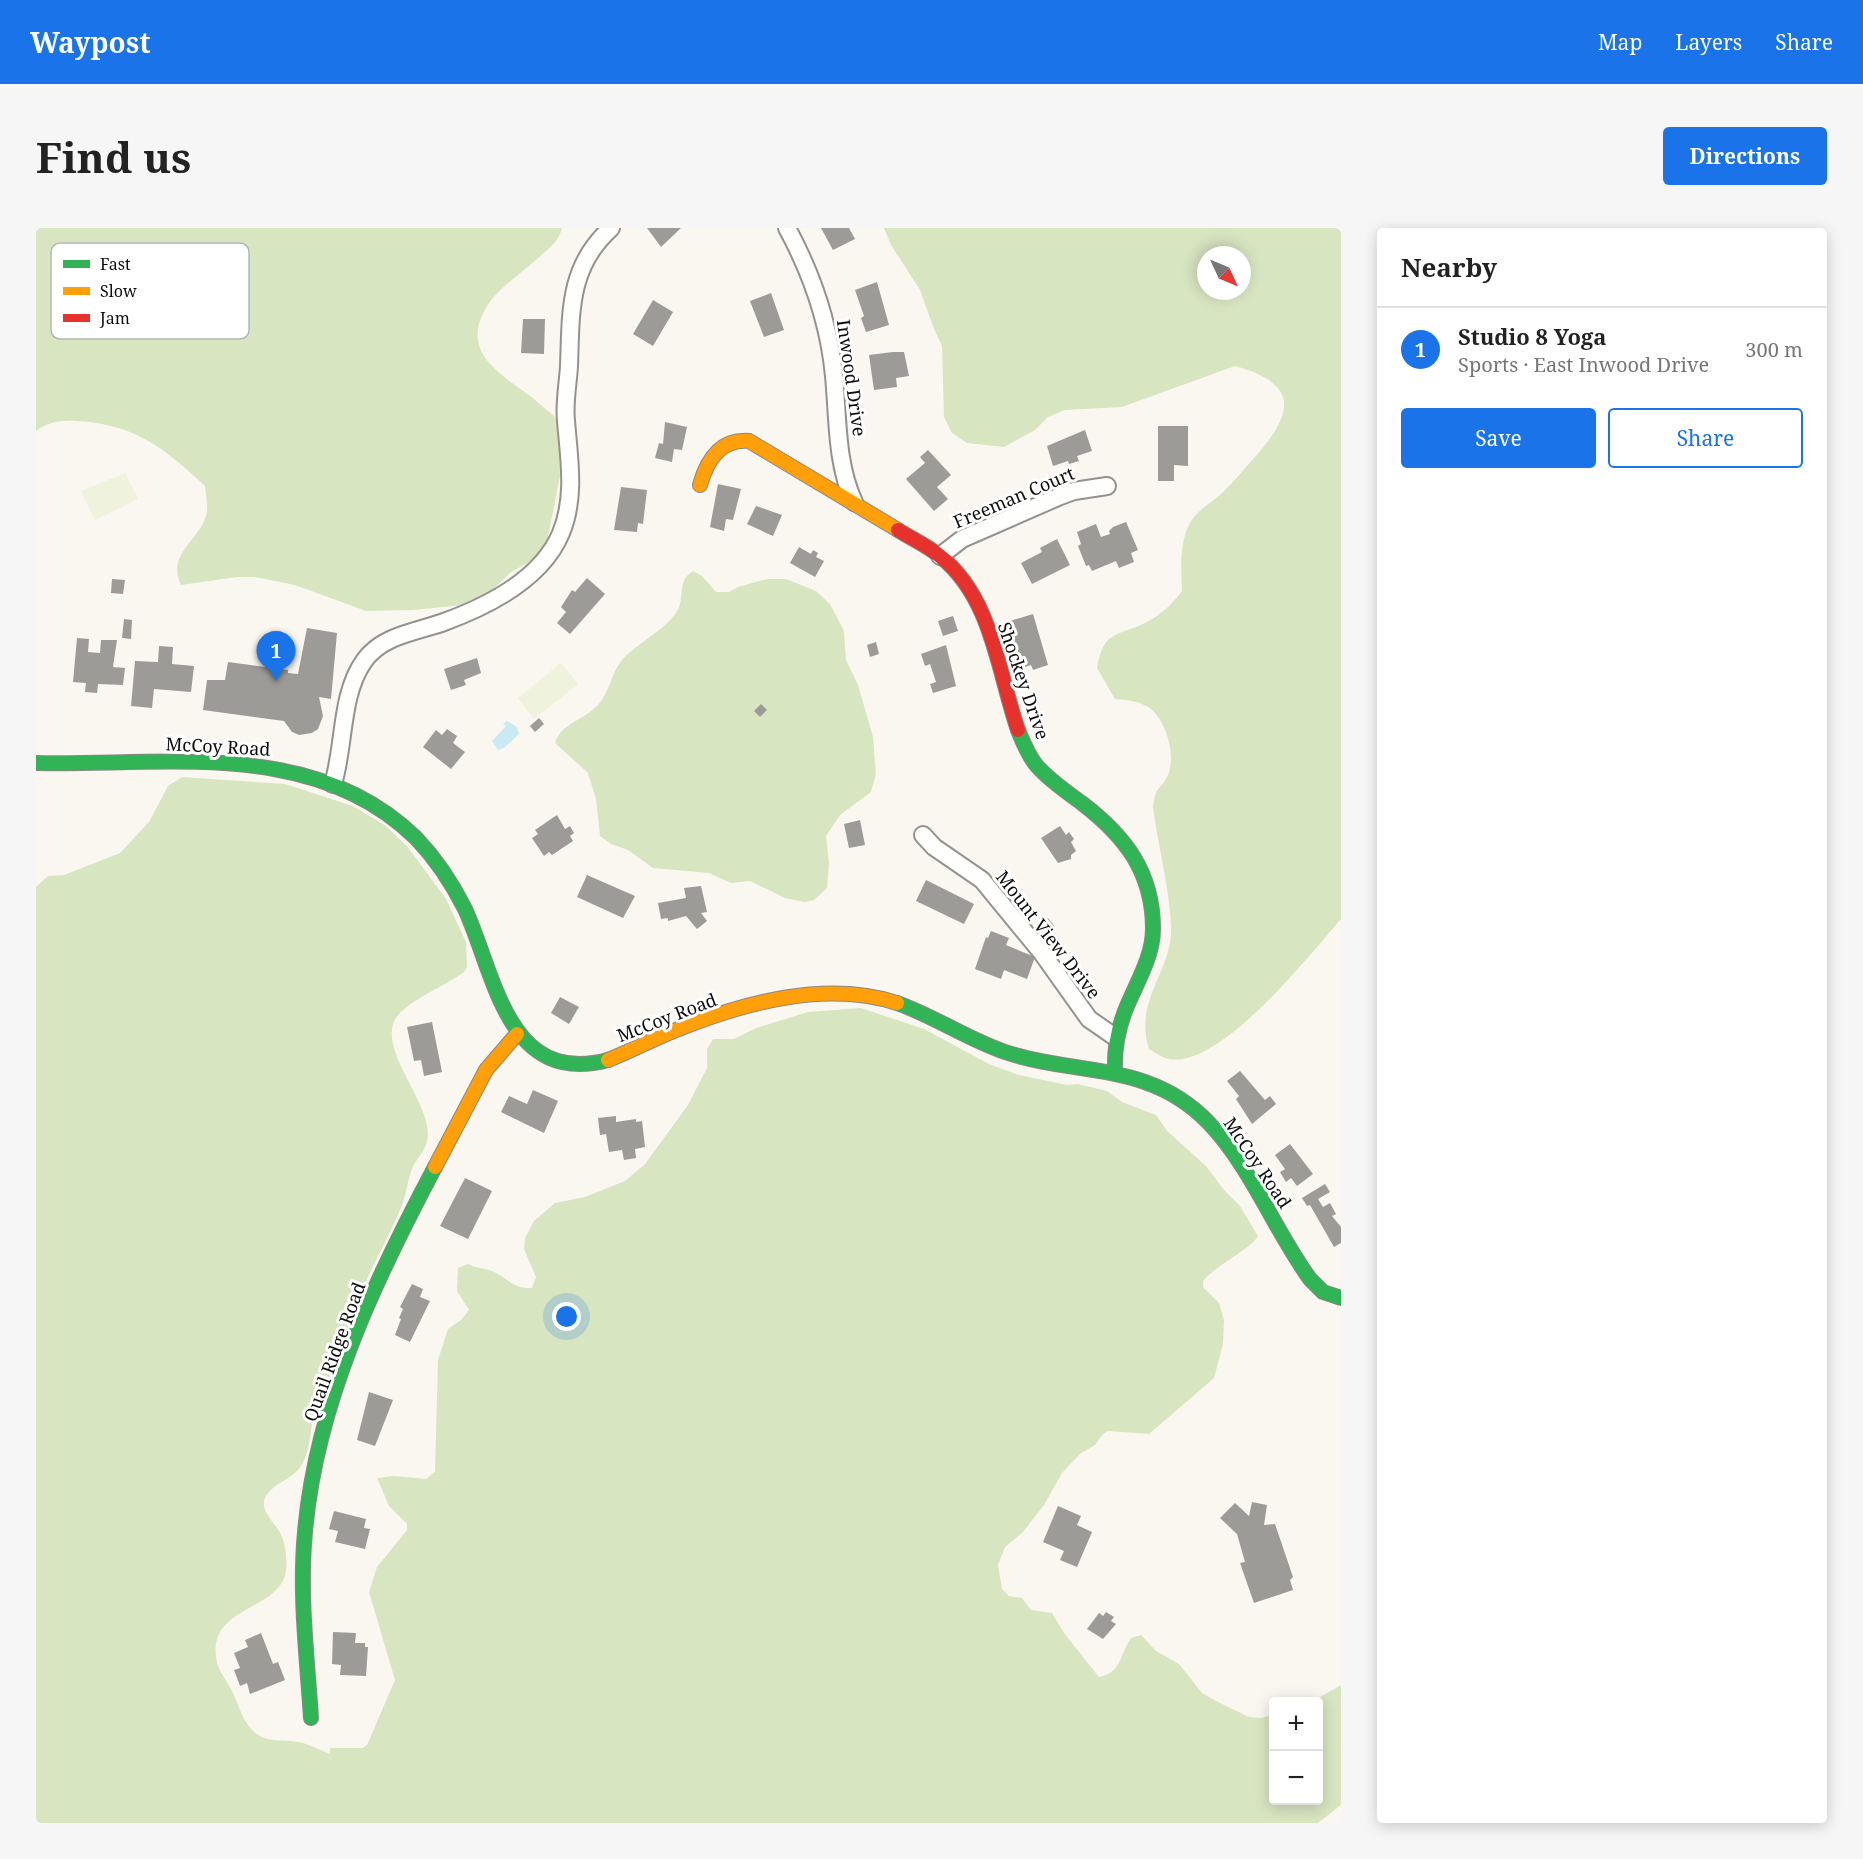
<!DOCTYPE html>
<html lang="en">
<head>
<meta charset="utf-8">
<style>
	:root { --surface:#fff; --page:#f6f6f6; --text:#222; --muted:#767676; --line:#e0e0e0; --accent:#1a73e8 }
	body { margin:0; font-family:"Noto Serif",serif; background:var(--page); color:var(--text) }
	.controls { position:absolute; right:18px; bottom:18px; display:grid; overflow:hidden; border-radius:6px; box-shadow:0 3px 15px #0003 }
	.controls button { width:54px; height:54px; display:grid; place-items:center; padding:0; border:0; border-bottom:2px solid var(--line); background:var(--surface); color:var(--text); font:30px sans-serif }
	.compass { position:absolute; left:1161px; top:18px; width:54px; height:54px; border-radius:50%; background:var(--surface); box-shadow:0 3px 15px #0003; rotate:134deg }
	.you { position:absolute; left:531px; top:1089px; width:21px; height:21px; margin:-15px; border:4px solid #fff; border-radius:50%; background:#1a73e8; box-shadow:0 0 0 9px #1a73e833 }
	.badge { display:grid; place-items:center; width:39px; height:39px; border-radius:50%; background:var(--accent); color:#fff; font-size:20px; font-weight:700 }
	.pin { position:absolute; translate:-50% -50px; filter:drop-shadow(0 2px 3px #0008) }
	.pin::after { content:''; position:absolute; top:32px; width:21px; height:18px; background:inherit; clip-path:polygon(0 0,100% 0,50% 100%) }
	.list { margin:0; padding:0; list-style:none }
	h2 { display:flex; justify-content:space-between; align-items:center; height:78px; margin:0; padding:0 24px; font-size:26px }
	h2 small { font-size:20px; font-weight:400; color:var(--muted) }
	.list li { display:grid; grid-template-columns:39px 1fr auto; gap:18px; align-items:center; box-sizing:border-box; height:84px; padding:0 24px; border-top:2px solid var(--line) }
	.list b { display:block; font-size:22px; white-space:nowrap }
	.list p { margin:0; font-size:20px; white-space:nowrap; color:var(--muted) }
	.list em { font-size:20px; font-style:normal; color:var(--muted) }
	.actions { display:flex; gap:12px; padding:18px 24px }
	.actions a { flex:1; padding:14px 0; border:2px solid var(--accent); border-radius:6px; text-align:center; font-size:21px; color:var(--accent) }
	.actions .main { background:var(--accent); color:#fff }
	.map { position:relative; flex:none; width:1305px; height:1595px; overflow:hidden; border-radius:6px }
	header { display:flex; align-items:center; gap:36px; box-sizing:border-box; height:84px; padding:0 30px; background:var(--accent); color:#fff }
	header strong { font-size:28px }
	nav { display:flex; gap:33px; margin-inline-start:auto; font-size:21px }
	.intro { display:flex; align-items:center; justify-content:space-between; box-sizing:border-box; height:144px; padding:0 36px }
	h1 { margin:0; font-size:42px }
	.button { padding:15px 27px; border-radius:6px; background:var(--accent); color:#fff; font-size:21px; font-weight:700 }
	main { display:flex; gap:36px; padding:0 36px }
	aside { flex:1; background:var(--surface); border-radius:6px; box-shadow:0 3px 15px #0003 }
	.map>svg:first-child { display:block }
</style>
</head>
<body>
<header>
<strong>Waypost</strong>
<nav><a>Map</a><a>Layers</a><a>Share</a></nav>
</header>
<div class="intro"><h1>Find us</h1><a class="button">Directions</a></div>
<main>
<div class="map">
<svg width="1305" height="1595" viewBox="0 0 1305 1595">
	<rect width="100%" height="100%" fill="#faf7f1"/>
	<g fill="#d8e5c1" fill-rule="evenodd">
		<path d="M0,0H526C522,16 512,20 501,31C485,46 463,59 451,78C425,121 458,142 490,165C500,172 509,181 518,188L522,196L524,248L511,314L498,331L474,345L446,372L437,376L377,382L330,383L259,357L219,349H201L145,357C131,328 159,315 169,291C173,281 170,268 169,258C127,219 98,196 40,193C26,192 11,194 0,203Z"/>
		<path d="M848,0H1305V691C1275,725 1180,847 1129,830C1124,828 1118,824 1113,821C1097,771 1138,742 1135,697C1133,657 1122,619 1117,579C1120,555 1125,563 1132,547C1140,528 1131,495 1115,481C1105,473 1091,472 1079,471L1061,440C1068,401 1081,409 1111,394C1126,386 1136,376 1146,363C1145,341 1143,315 1154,295C1161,282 1174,276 1184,267C1197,255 1207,242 1219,229C1258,185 1264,156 1199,138L1086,179L1029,182L1012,189L999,202L968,219L931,215L916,205L908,189L906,118L898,101L884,62L855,17ZM1170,27H1206V63H1170Z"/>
		<path d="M657,343L666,348L680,364H693L702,359L731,351H750L780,363L794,376L808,403L810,432L822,457L837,509L840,546L835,564L804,587L790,608L793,635L791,660L778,672L769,674L749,670L714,653L695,655L673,645L617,640L592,622L575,616L564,608L560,571L552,545L519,515C525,494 553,491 565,473C574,461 576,444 586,432C601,415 631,401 641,383C650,368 640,353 657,343Z"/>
		<path d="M146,549L249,556L317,578L350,598L371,618L410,671L430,714L431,739L428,744C409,758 384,767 366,783C330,814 401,876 391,914C388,925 378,933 375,944C371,955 370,967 366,977C356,1002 343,1025 332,1049C321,1075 314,1105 303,1132C297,1147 287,1161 281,1176C273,1195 277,1219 265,1238C256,1252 236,1255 229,1270C223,1284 242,1297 246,1309C250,1318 252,1338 249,1348C237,1383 174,1380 180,1428C181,1443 190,1450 196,1463C201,1472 204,1485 210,1494C226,1519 244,1509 267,1515C276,1518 285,1522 294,1526V1520H326L331,1517L359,1452L333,1364L341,1339L371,1302V1296L353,1278L341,1250L358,1248L390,1251L399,1244L402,1132L412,1101L425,1092L433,1082L421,1063L422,1040L432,1036C441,1041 452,1040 460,1045C473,1052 479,1061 496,1060L500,1049L488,1021L489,1010L498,993L519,975L549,969L589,953L609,936L652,877L671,840V821L677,811H698L720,800L772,784L825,780L888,801L953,836L983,847L1031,857L1042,856L1071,863L1086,874L1120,887L1131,903L1170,938L1188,962L1204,978L1222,1008C1215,1021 1180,1037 1167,1053V1059L1183,1075L1188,1092L1187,1116L1178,1150L1113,1206L1072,1203L1067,1206L1059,1217L1044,1226L1026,1245L1008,1277L987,1304L969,1319L962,1337L966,1361L973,1368L986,1370L995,1382L1016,1385L1028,1405L1063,1449C1086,1445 1083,1427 1095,1410L1105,1407L1120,1423L1143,1436L1166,1465L1182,1474L1213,1489L1225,1490L1237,1487L1238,1572H1282V1474L1277,1473L1305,1457V1577L1282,1595H0V659L12,648L28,647L84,625L113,594L132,558Z"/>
	</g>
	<g fill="#eff2dc">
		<path d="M89,245L102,271L59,292L45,263Z"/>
		<path d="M525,435L542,456L498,491L482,470Z"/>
	</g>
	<path fill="#cae9f2" d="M471,493L481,499L483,506L468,520L462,522L456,513L470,498L467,496Z"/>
	<g fill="#9d9b97">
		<path d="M611,0H645L625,19Z"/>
		<path d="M785,0H813L819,11L797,22Z"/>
		<path d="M841,54L853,97L830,104L825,90L828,88L819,62Z"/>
		<path d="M735,65L748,102L728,109L714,73Z"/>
		<path d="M617,72L637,84L617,118L597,106Z"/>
		<path d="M487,91H509L508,126L485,125Z"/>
		<path d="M857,124H868L873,148L860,150L861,159L838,162L833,127Z"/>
		<path d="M629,194L651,199L646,222L638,221L636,234L619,230L623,215L627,216Z"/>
		<path d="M1122,198H1152V238L1138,237V253H1122Z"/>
		<path d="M1049,202L1056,223L1041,228L1043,233L1033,236L1032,233L1017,238L1011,218Z"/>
		<path d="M892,222L915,247L901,259L912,271L898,283L870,251L889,235L884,229Z"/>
		<path d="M682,256L705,261L697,292L690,291L688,303L674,299Z"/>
		<path d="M585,259L611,262L607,296L602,295L601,304L578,302Z"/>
		<path d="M720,278L746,287L737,308L711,296Z"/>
		<path d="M1090,294L1102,322L1095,325L1098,334L1083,340L1080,333L1056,343L1053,337L1050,338L1042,318L1045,316L1041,304L1060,296L1065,309L1074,306L1073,303L1077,299Z"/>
		<path d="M1021,311L1034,337L996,356L985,335L1006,324L1004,320Z"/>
		<path d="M763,319L775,326L777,322L782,325L780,329L788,333L779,349L754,335Z"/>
		<path d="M551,350L569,366L534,406L521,395L530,384L525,379L536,362L539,364Z"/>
		<path d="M76,351L89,352L87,366L75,365Z"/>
		<path d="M997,386L1012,437L997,442L995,437L989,439L986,430L982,431L974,393Z"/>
		<path d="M917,388L922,403L907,408L902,393Z"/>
		<path d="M88,391L96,392L95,411L86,410Z"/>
		<path d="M271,400L301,405L295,471L283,469L287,488L282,501L276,505L263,507L256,504L248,493L167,482L171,452H189L192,434L252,442V445L262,446Z"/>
		<path d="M41,410L53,411L52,424L64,425L65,412H81L77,439L89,440L87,457L62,456L61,465L49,464L50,455L37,454Z"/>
		<path d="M840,414L843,426L834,429L831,417Z"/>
		<path d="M910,417L920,458L897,465L894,456L900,454L894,436L889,438L885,426Z"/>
		<path d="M123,418L137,419L136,436L158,438L155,464L118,461L116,480L95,478L99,433L122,434Z"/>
		<path d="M441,430L445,445L428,452L430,457L415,462L408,441Z"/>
		<path d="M725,476L731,482L724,489L718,483Z"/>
		<path d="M503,490L508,496L499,504L494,498Z"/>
		<path d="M411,501L421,508L417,515L429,524L415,541L387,519L400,502L406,507Z"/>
		<path d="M521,587L529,601L534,598L538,605L534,608L537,613L516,627L513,624L508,628L496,610L502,606L499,602Z"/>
		<path d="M824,592L829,617L813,620L808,596Z"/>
		<path d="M1024,598L1030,607L1033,604L1038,611L1035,614L1040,623L1035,627V631L1022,635L1005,610Z"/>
		<path d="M551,647L599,668L587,690L541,669Z"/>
		<path d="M890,652L938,676L928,696L880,673Z"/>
		<path d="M665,658L671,684L665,685L671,693L661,701L650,688L632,693V690L625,691L622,675L650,670L648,660Z"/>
		<path d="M1012,690L1019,699L1009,705L1003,696Z"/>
		<path d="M955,703L973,710L970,717L999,729L991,751L968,742L965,751L939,741L950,709L952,710Z"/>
		<path d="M524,769L543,779L533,796L515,785Z"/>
		<path d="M396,794L406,844L388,848L385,832L378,833L371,799Z"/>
		<path d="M1204,843L1229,872L1234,868L1240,876L1216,896L1200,871L1203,868L1191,853Z"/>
		<path d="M497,862L522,873L508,905L465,884L473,868L491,876Z"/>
		<path d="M580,888V894L600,891V894L606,893L609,919L599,921L600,930L588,932L586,922L573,924L570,906L564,907L562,890Z"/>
		<path d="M1254,916L1277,946L1261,958L1255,950L1250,954L1244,944L1249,941L1239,927Z"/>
		<path d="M429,950L456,963L432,1011L404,998Z"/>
		<path d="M1289,956L1294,964L1282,971L1287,979L1294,975L1300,986L1296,988L1305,999V1015L1298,1019L1274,977L1271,978L1266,970Z"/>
		<path d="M376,1056L387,1061L384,1069L394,1073L374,1114L359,1107L365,1091L363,1090L367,1081L364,1079Z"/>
		<path d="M333,1164L357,1172L339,1218L321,1212Z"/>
		<path d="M1216,1274L1231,1277L1228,1297L1239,1296L1257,1349L1254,1352L1257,1362L1218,1375L1204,1335L1209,1334L1201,1306L1184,1290L1199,1275L1213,1288Z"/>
		<path d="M1022,1278L1045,1288L1041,1297L1056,1304L1041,1339L1024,1332L1028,1323L1007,1314Z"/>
		<path d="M298,1283L330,1291L328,1300L334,1301L329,1321L299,1314L302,1303L293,1301Z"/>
		<path d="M1070,1384L1078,1389L1075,1393L1080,1396L1067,1411L1051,1401L1063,1385L1067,1388Z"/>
		<path d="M297,1404L320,1405L319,1415H329V1419H332L330,1448L304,1447L305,1437L296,1436Z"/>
		<path d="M225,1405L237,1436L242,1434L249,1452L214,1466L211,1455L204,1458L198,1442L204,1440L198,1425L212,1419L209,1412Z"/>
	</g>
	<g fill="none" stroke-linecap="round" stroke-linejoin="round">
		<g stroke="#949290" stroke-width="20">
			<g id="street">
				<path d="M751,0C776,46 793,95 798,148C802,189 800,236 818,274"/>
				<path d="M904,328L926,311L1022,269L1038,263L1071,258"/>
				<path d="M297,556C309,517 304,467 328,433C346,407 381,404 408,394C452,378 506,351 525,305C540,269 533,230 530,193C528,175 532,156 533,138C535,84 532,39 575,0"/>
				<path d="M887,607L898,619L946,652L1006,725L1053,791L1079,809"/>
			</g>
		</g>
		<g stroke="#8a8986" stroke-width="16">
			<g id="fast">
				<path d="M982,502C987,514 992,528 1001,538C1014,553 1031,564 1047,576C1090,609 1117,645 1117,701C1117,730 1099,757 1089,783C1081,804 1078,823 1079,845"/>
				<path d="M0,535C130,538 278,510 380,610C400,631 416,655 429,681C459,746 471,859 572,832"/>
				<path d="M861,775C898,788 931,811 969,824C1041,848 1113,833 1172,894C1216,940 1237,1000 1274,1051L1287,1064L1305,1070"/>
				<path d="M275,1490C271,1428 263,1366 269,1304C280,1175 339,1052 399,939"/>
			</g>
		</g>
		<g stroke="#8a8986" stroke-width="16">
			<g id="slow">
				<path d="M664,257C671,232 684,211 713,213L862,302"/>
				<path d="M572,832C595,823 617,811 640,802C707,775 789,752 861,775"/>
				<path d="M399,939L450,842L481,806"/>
			</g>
		</g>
		<g stroke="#8a8986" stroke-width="16">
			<path id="jam" d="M862,302C876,311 892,318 905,329C956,370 962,444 982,502"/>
		</g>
		<use href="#street" stroke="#fefefd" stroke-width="16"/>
		<use href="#fast" stroke="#30b455" stroke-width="14"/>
		<use href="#slow" stroke="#ff9f0a" stroke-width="14"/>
		<use href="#jam" stroke="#e5322d" stroke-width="14"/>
	</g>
	<g text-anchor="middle" stroke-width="6" stroke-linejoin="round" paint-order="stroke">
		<g font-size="18" fill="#0d0d0d" stroke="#fff">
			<text transform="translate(815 150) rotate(82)" y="6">Inwood Drive</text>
			<text transform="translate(978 270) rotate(-23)" y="6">Freeman Court</text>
			<text transform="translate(987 453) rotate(71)" y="6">Shockey Drive</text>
			<text transform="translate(182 519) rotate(3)" y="6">McCoy Road</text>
			<text transform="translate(1012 707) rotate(52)" y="6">Mount View Drive</text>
			<text transform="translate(631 790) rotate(-21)" y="6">McCoy Road</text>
			<text transform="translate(1221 935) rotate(56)" y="6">McCoy Road</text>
			<text transform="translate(299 1124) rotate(-70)" y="6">Quail Ridge Road</text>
		</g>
	</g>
	<rect x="15" y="15" width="198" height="96" rx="9" fill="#fff" stroke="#b6b6b6" stroke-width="1.5"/>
	<rect x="27" y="32" width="27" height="8" fill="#30b455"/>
	<rect x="27" y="59" width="27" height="8" fill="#ff9f0a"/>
	<rect x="27" y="86" width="27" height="8" fill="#e5322d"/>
	<g font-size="16" fill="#0d0d0d">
		<text x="64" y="42">Fast</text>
		<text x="64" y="69">Slow</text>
		<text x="64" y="96">Jam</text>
	</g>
</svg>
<div class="controls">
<button>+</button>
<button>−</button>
</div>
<svg class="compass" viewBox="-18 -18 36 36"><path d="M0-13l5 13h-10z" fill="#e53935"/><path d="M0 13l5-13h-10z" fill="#767676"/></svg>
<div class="you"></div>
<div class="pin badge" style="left:240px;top:453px">1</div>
</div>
<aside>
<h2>Nearby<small></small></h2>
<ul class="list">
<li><span class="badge">1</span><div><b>Studio 8 Yoga</b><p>Sports · East Inwood Drive</p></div><em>300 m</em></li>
</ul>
<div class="actions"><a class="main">Save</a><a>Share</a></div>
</aside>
</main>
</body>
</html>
